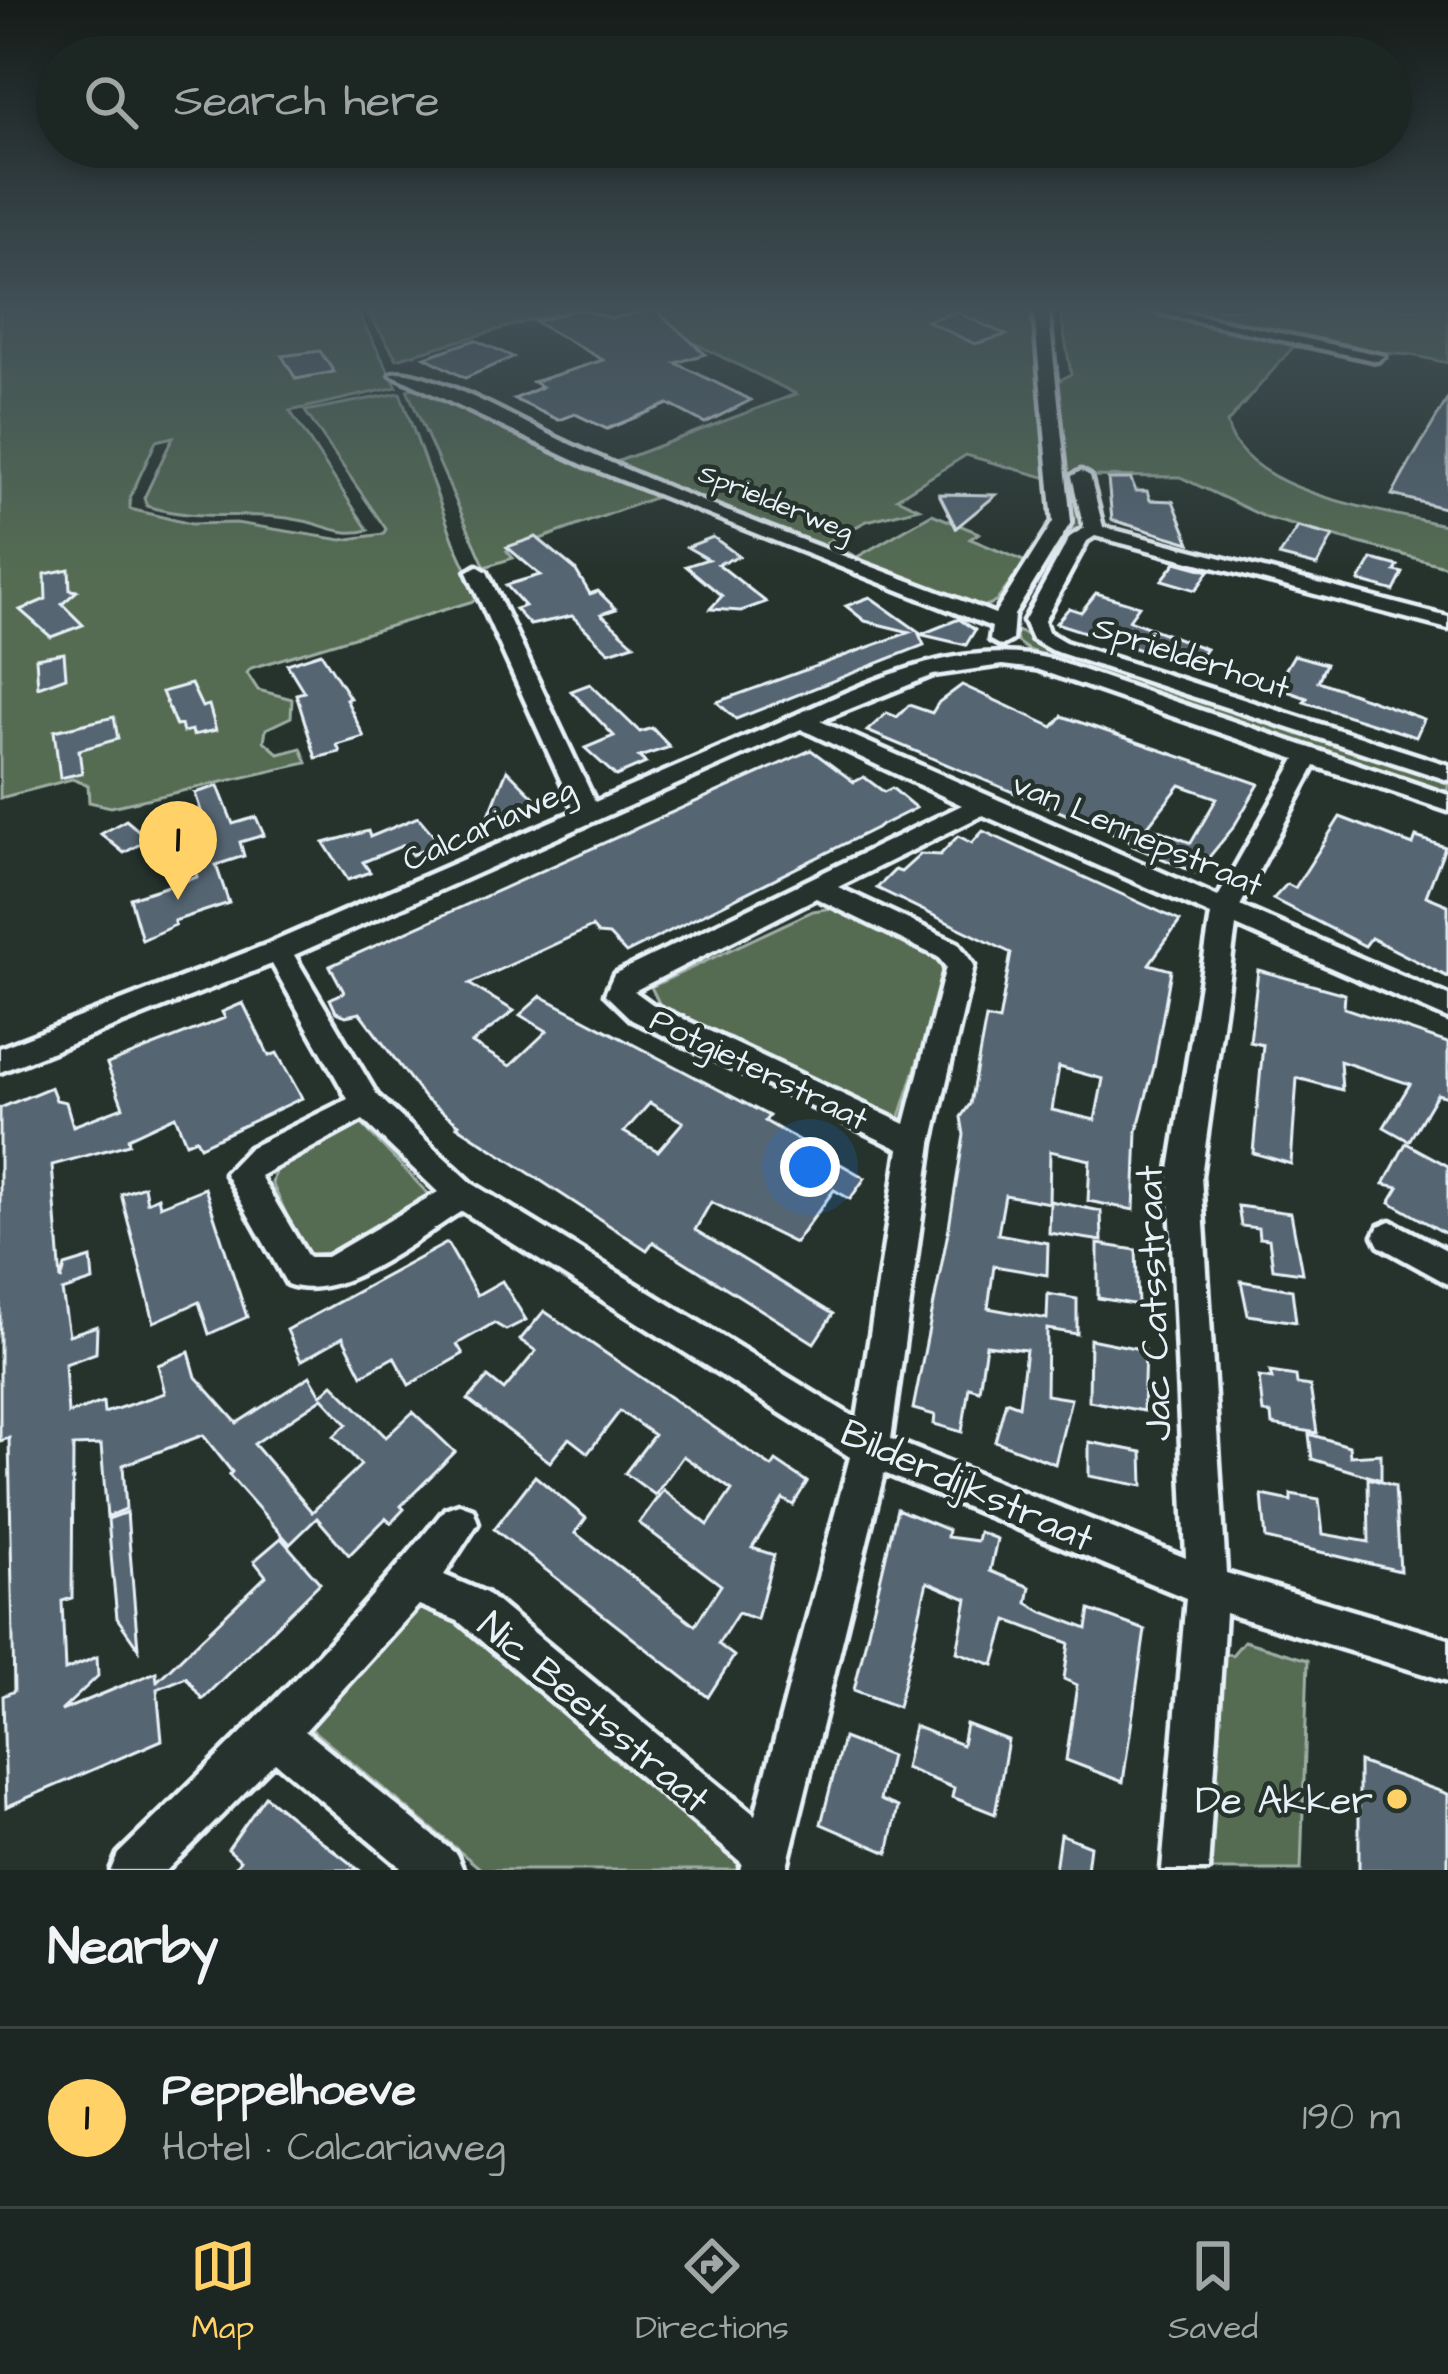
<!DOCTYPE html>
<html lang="en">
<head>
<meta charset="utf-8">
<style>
	:root { --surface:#1c2622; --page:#29322f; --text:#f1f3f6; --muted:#a0a5a5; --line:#3a4340; --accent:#ffd166 }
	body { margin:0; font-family:"Architects Daughter",sans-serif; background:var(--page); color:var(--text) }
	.you { position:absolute; left:810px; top:1167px; width:42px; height:42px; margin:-30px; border:9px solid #fff; border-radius:50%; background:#1a73e8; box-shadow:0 0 0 18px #1a73e833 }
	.badge { display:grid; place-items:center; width:78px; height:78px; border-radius:50%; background:var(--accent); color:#111; font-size:39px; font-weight:700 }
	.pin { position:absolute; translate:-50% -99px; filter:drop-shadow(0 3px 6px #0008) }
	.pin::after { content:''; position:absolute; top:63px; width:42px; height:36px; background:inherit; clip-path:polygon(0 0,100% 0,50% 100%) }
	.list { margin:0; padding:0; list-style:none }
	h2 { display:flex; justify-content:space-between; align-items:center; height:156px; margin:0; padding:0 48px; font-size:51px }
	h2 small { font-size:39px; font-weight:400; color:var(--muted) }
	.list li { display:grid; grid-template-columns:78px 1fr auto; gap:36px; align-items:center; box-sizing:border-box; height:180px; padding:0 48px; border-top:3px solid var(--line) }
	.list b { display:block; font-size:45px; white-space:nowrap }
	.list p { margin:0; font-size:39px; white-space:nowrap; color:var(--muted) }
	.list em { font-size:39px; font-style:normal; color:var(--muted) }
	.icon { flex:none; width:66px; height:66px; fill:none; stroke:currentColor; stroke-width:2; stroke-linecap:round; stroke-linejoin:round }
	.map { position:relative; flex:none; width:1448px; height:1870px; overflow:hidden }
	.search { position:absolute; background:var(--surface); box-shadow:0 6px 18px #0003; left:36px; right:36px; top:36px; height:132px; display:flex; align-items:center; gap:30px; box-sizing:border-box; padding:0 42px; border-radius:66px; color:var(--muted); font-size:45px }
	.sheet { height:336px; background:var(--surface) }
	nav { display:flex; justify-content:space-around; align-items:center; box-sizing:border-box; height:168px; border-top:3px solid var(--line); background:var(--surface); font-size:33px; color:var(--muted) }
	nav a { display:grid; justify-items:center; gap:6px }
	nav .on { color:var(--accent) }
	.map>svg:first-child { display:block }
</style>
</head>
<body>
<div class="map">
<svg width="1448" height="1870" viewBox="0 0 1448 1870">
	<rect width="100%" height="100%" fill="#26332d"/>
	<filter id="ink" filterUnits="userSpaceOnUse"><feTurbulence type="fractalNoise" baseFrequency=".00833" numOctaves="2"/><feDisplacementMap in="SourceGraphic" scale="24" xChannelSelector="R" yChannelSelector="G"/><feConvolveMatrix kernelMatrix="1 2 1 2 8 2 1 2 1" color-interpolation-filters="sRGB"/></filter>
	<g filter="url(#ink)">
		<g fill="#546c52" stroke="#9eaea5" stroke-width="3">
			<path d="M0,309H230L235,314L247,309H356L397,387L290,411L368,530C344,537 327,526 304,521C252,509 199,523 147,506L144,498L173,437L156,441L130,497V509L191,524L236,523L342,540L383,534L386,529L305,411L400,393L454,542L480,599L251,668L247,673L258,690L292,699L291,717L266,729L264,741L279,754L301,748L307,763L111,807L89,802L88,785L72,779L0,798Z"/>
			<path d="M366,309H569L397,359Z"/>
			<path d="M653,309H1034L1039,394L1051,479L966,455L897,498L919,508L867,521L827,542L857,557L932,514L979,533L970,539L1026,562L996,602L975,610L904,586L726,507L608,465L796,394L692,342Z"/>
			<path d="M1060,309H1448V363L1411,355L1293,347L1227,423C1243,495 1389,511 1448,526V567L1267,518L1180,477L1075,476L1083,521L1081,528L1069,530L1072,518L1053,384L1071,374Z"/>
			<path d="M417,387L426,390L662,495L507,551L513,558L485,567L407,390Z"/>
			<path d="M1016,631L1448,778V796L1028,650L1017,642Z"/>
			<path d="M832,908L934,955L946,971L899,1120L660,1005L651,987L813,911Z"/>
			<path d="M356,1118L430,1196L327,1253L305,1255L272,1183L276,1168Z"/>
			<path d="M414,1604L462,1621L742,1863L740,1870H482L305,1724Z"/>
			<path d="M1244,1641L1308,1660L1301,1870H1206L1223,1653L1232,1655Z"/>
		</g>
		<g fill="#556572" stroke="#e8f1f8" stroke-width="3" fill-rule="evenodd">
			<path d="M578,309L611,318L656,310L705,354L676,363L751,400L705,423L668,404L607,429L575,414L559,420L514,399L542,387L533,382L603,360L535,322Z"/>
			<path d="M956,312L1006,335L975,344L927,321Z"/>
			<path d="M475,340L513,357L465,378L425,357Z"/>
			<path d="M320,351L334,372L296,379L282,356Z"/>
			<path d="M1448,398V509L1392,495L1411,461Z"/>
			<path d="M1108,479H1131L1135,491H1147L1150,500L1173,501L1190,543L1112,520Z"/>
			<path d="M939,494L996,495L956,528Z"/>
			<path d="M1298,527L1333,536L1317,566L1279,556Z"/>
			<path d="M536,537L575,569L590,594L598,591L616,609L601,614L634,644L609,652L572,616L530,625L515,609L525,606L506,585L540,575L507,547Z"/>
			<path d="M713,537L739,556L718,564L766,602L741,611L710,609L722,596L686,566L708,559L687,547Z"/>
			<path d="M1372,559L1398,566L1395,571L1403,573L1394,591L1359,581Z"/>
			<path d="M1176,562L1209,571L1196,590L1162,580Z"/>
			<path d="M69,569L70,590L77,591L62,604L83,625L51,637L20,610L46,599L45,574Z"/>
			<path d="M1096,593L1139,606L1129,620L1206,649L1193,667L1056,623L1069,608L1081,612Z"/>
			<path d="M870,597L922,634L959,619L975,630L966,645L919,634L924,645L736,719L717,702L910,632L865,621L846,606Z"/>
			<path d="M64,653L66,677L38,687L36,658Z"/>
			<path d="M321,653L350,698L346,699L364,737L337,745L340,752L316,758L296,694L304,692L287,664Z"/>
			<path d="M1294,655L1326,664L1318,681L1424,719L1416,737L1304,702L1307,698L1275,687Z"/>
			<path d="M191,684L202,707L209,705L216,730L193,735L192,730L183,732L181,725L176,726L162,692Z"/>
			<path d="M590,684L640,732L652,728L670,747L639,757L646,763L616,776L585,748L614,736L571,691Z"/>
			<path d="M962,685L1053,727L1062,716L1259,784L1233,828L1196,873L1133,846L1135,843L867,731L887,713L897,717L909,705L932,713L939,702ZM1180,785L1217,798L1191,843L1148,826Z"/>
			<path d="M114,717L118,739L79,750L82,773L60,778L54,731Z"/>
			<path d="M811,750L854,782L864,777L884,792L892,788L916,808L626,953L609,935L598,934L592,927L469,984L514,1011L472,1043L510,1066L547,1031L520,1015L541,996L769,1116L765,1121L865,1178L850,1199L834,1190L795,1243L711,1202L695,1230L833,1314L814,1343L653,1242L647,1250L457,1126L459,1124L425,1099L360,1013L346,1016L336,1012L330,999L344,992L330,966ZM650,1103L683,1122L658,1151L624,1132Z"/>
			<path d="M507,770L541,804L520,813L514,808L487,820Z"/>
			<path d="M218,786L233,824L256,817L264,835L240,842L244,856L216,865L229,903L174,921L175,925L142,940L130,898L197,877L181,820L202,814L195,793Z"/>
			<path d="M418,817L440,843L412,855L404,845L363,862L370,872L348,880L324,843L368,831L370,837Z"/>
			<path d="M1340,817L1413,845L1416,837L1445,847L1426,896L1448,905V977L1371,938L1365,946L1273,899L1287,884L1295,888Z"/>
			<path d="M126,820L149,839L124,853L101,834Z"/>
			<path d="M983,831L1180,921L1149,964L1171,970L1154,1067L1137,1131L1134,1210L1088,1201L1090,1160L1050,1151L1049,1203L1005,1195L998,1234L1048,1243L1047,1275L994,1266L988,1308L1047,1319L1048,1294L1077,1299V1334L1047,1329L1046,1395L1071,1399L1055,1464L995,1441L1006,1401L1019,1406L1026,1350L986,1345L979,1390L969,1387L962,1432L934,1424L935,1415L913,1409L949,1227L964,1135L961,1117L970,1104L986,1018L999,1021L1011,953L877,888L895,870L901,872L921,854L940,855L958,836L972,843ZM1059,1067L1103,1079L1095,1120L1052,1110Z"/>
			<path d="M1258,970L1345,994L1344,1008L1448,1043V1097L1437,1094L1409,1141L1384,1127L1410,1084L1340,1061L1342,1090L1297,1078L1291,1164L1253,1153L1263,1045L1250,1042Z"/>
			<path d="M243,1003L269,1056L277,1053L302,1098L200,1146L196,1139L186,1143L175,1116L128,1138L129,1144L52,1165L61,1281L65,1266L91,1258L93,1281L62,1291L69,1335L97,1326L96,1353L65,1364L68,1414L103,1402L104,1413L165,1393L158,1365L189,1352L196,1377L237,1423L310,1376L321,1395L333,1384L386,1437L413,1412L455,1452L401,1506L404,1509L391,1523L386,1518L349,1555L317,1518L290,1544L229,1475L232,1472L203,1435L123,1465L126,1509L107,1517L101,1445L73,1446L72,1598L62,1601L65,1670L97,1657L98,1676L61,1711L156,1672L157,1681L266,1576L254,1561L281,1538L320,1583L202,1699L186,1677L157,1689L162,1740L6,1807L3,1696L14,1691L9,1438L0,1441V1108L51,1087L56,1100L66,1102L73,1126L123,1107L107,1064L225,1018L222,1012ZM323,1398L347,1424L334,1436L361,1465L312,1512L254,1444Z"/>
			<path d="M1406,1143L1448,1166V1235L1390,1202L1399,1187L1384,1184Z"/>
			<path d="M144,1186L147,1202L158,1197L160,1206L205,1188L247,1317L209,1334L199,1302L154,1322L121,1194Z"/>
			<path d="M1050,1201L1101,1211L1102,1241L1049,1233Z"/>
			<path d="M1238,1206L1291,1213L1302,1273L1273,1269L1269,1239L1259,1238L1258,1228L1241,1226Z"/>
			<path d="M447,1243L477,1295L502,1281L526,1320L506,1330L494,1323L457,1344L463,1354L409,1385L394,1357L362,1375L343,1337L301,1361L287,1330Z"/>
			<path d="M1098,1244L1136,1250L1138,1305L1098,1298Z"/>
			<path d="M1241,1281L1292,1290L1296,1322L1248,1315Z"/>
			<path d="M544,1311L772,1467L776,1461L807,1482L793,1505L783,1499L752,1548L774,1555L757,1619L738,1613L718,1644L734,1656L708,1697L494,1529L535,1476L586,1518L575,1533L695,1625L721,1585L639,1523L663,1490L708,1525L732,1490L683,1456L655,1495L625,1473L654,1435L620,1411L588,1453L569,1438L550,1462L468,1400L488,1377L504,1390L536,1351L520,1340Z"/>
			<path d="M1090,1339L1145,1350L1143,1411L1089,1401Z"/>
			<path d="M1270,1372L1296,1376L1297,1384L1310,1386L1317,1433L1272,1425L1271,1414L1263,1413L1259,1377L1272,1379Z"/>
			<path d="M1309,1434L1349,1446L1350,1456L1381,1454V1480L1312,1459Z"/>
			<path d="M1089,1442L1142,1452L1143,1486L1089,1476Z"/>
			<path d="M1368,1478L1395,1486L1400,1571L1266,1539L1262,1495L1291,1501V1494L1319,1499L1323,1534L1369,1542Z"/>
			<path d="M897,1509L948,1530L947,1537L977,1541L979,1532L997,1539L990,1571L1030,1587L1027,1603L1043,1612L1087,1629L1090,1610L1145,1630L1123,1782L1066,1760L1077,1685L1064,1679L1069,1643L1007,1620L994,1665L957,1652L967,1599L927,1582L898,1707L854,1690Z"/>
			<path d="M127,1512L129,1539L138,1648L117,1618L112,1566L108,1519Z"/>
			<path d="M966,1724L1008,1740L995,1814L952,1797L954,1788L905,1768L914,1726L962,1745Z"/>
			<path d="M843,1738L890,1756L880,1800L898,1807L888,1853L821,1824Z"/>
			<path d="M1359,1762L1448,1794V1870H1359Z"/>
			<path d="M265,1796L292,1818L359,1870H233L240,1860L228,1849Z"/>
			<path d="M1060,1834L1090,1846L1087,1870H1055Z"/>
		</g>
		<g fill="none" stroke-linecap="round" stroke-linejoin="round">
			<g stroke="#e8f1f8" stroke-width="9">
				<g id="minor">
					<path d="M1034,309H1048L1071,522L1014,615L1012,640L1001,646L990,640L992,627L584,465L391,374C411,362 510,415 534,427C682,500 841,553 995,614L1053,522Z"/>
					<path d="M1142,309H1168L1385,356L1377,361Z"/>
					<path d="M1081,471L1090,476L1103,527L1448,617V629L1095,536L1087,541L1044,621L1048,632L1065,642L1448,765V780L1051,650L1032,639L1024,621L1070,537L1084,528L1072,476Z"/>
					<path d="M477,566L487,572L595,802C655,776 715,750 775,724C862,686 952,636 1050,659L1448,795V811L1315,766L1240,906L1448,996V1019L1236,926L1201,1176L1226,1573L1448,1639V1681L1225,1613L1208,1870H1162L1186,1598L884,1473L786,1870H740L742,1863L458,1621L419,1605L305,1731L456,1854L463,1870H404L275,1762L167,1870H111L118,1854C232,1743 346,1634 445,1509L459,1504L473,1509L478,1523L444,1575L486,1593L755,1815L850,1457L462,1211C417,1238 340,1304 287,1284L225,1173L249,1148L348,1099L272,964L0,1072V1048L268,944L575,811L467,572ZM1002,665L1036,669L1296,759L1218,897L820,721L933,675ZM801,729L962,805L614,974L605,994L632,1020L899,1149L857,1419L473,1184L377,1095L294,955ZM983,815L1211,915L1169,1176L1186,1558L891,1439L932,1143L974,965L958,943L838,887ZM816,898L938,957L946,967L905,1124L652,1004L634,991ZM363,1120L438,1192L327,1257H308L260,1176Z"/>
					<path d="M1391,1221L1448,1251V1284L1379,1246L1374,1236L1379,1226Z"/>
				</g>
			</g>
			<use href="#minor" fill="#26332d" fill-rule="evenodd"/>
		</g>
	</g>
	<linearGradient id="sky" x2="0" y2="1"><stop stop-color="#151c19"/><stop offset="0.54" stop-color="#415057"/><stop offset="1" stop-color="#415057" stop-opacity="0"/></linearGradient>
	<rect width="1448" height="570" fill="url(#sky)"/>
	<circle fill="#ffd166" stroke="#26332d" stroke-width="4.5" cx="1397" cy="1799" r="12"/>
	<g text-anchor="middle" stroke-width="9" stroke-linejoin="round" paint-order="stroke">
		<g font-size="27" fill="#e8f1f8" stroke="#26332d">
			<text transform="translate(776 502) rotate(22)" y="9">Sprielderweg</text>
		</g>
		<g font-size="33" fill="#e8f1f8" stroke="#26332d">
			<text transform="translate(1192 656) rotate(18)" y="12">Sprielderhout</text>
			<text transform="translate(488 823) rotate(-24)" y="12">Calcariaweg</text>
			<text transform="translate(1138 833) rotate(23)" y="12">van Lennepstraat</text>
			<text transform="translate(760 1068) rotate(26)" y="12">Potgieterstraat</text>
		</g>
		<g font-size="39" fill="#e8f1f8" stroke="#26332d">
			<text transform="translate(1152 1303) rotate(-92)" y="14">Jac Catsstraat</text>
			<text transform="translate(968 1484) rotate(24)" y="14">Bilderdijkstraat</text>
			<text transform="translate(595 1711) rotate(40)" y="14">Nic Beetsstraat</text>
		</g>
		<g font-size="39" fill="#e8f1f8" stroke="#26332d" text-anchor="end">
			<text x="1373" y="1813">De Akker</text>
		</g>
	</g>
</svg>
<div class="you"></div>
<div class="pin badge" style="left:178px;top:900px">1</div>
<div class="search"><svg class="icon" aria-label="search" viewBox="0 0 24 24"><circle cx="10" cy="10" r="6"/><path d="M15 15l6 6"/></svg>Search here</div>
</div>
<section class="sheet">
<h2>Nearby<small></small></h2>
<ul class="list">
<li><span class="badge">1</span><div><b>Peppelhoeve</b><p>Hotel · Calcariaweg</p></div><em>190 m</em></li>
</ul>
</section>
<nav>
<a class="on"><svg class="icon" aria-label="map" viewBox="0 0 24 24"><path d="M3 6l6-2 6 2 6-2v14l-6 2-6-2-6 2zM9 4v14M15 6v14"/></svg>Map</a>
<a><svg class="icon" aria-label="directions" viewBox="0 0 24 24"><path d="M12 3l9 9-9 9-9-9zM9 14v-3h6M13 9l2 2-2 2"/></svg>Directions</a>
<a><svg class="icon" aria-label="saved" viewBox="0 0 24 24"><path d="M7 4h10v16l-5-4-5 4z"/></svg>Saved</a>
</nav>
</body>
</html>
